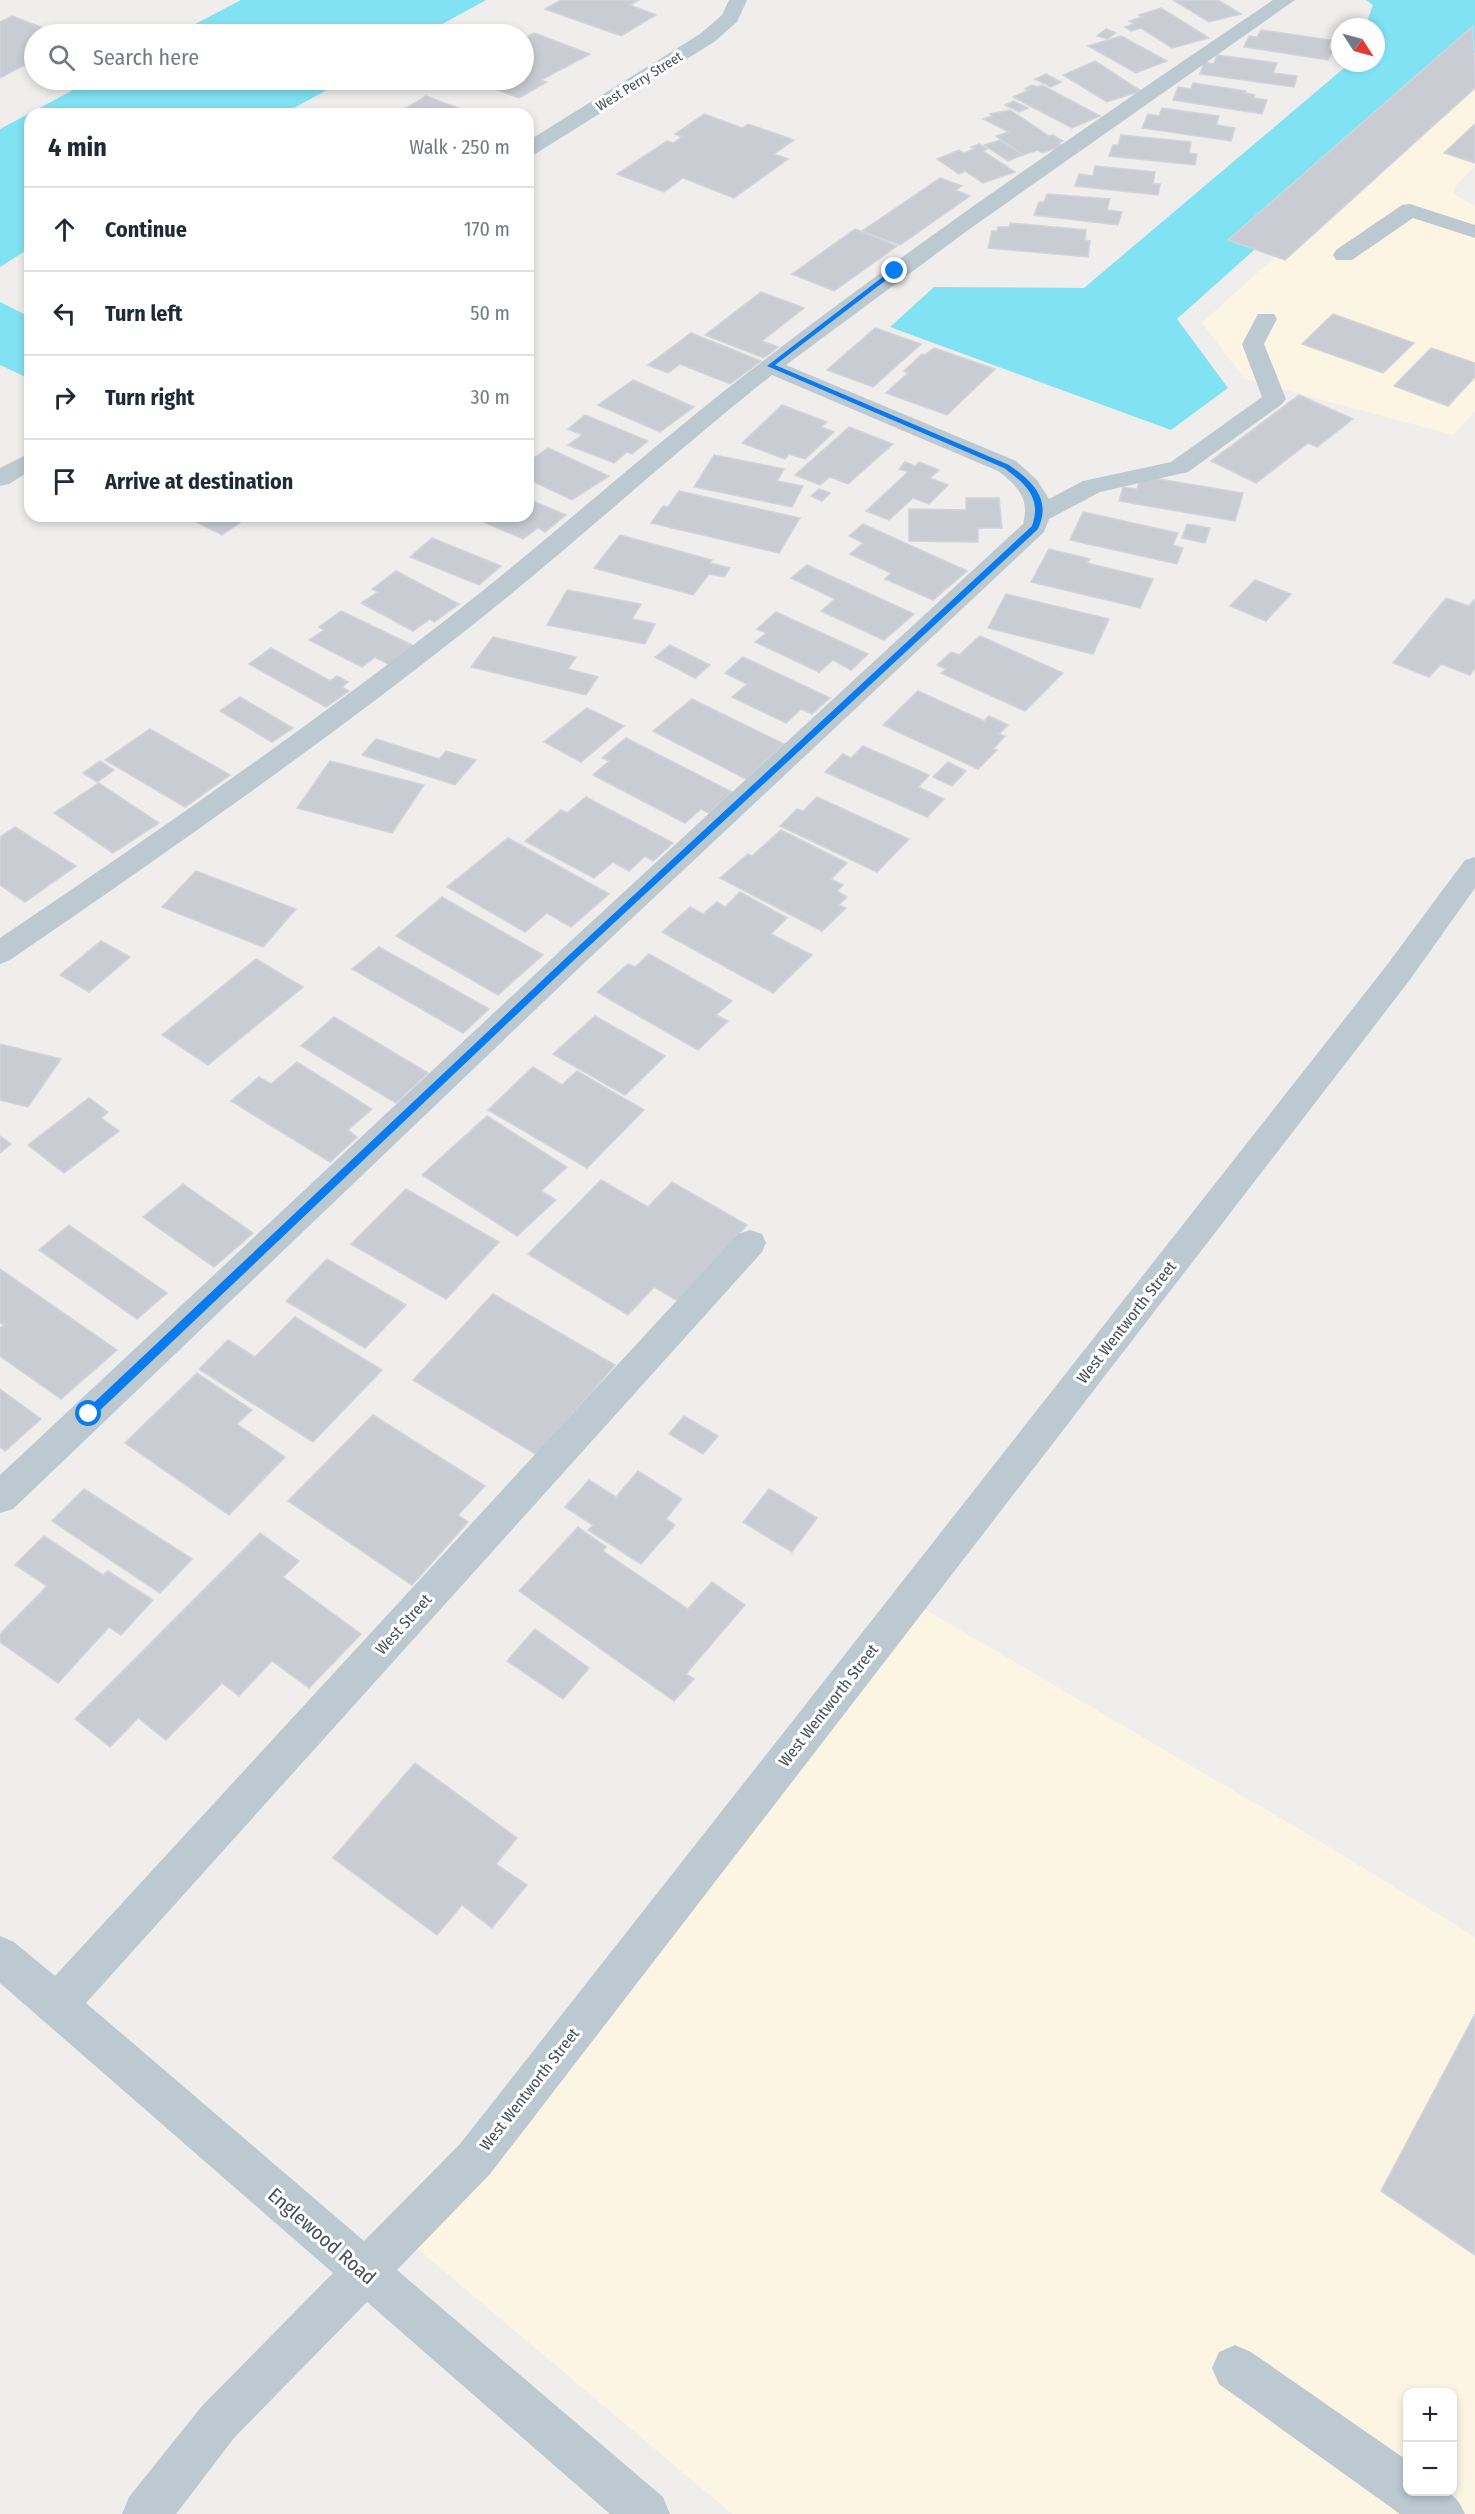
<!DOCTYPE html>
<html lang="en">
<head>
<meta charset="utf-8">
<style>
	:root { --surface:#fff; --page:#f6f6f7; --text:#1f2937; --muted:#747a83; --line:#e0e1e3 }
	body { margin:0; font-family:"Fira Sans Condensed",sans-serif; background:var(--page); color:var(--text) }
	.controls { position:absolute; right:18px; bottom:18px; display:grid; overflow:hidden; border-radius:12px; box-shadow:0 3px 9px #0003 }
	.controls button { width:54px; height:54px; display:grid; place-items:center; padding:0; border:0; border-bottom:2px solid var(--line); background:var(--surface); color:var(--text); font:30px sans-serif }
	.compass { position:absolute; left:1331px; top:18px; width:54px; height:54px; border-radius:50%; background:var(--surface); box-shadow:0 3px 9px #0003; rotate:126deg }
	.stop { position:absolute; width:18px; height:18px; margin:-14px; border:4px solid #0a7bee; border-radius:50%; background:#fff }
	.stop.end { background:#0a7bee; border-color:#fff; box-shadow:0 2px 6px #0008 }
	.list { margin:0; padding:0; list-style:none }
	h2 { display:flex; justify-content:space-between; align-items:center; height:78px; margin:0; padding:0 24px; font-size:26px }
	h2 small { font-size:20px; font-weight:400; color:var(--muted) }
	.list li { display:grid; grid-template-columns:39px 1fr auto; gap:18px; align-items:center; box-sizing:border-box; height:84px; padding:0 24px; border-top:2px solid var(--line) }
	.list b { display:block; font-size:22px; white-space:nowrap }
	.list em { font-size:20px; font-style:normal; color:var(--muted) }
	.icon { flex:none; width:33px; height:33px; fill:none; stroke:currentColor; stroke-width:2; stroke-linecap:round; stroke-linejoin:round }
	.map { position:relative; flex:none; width:1475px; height:2514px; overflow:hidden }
	.search { position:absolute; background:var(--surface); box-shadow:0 3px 9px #0003; left:24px; top:24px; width:510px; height:66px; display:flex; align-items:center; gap:15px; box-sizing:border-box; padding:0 21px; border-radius:33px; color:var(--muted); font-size:22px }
	.panel { position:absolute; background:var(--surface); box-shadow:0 3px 9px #0003; left:24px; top:108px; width:510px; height:414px; border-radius:18px }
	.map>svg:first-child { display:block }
</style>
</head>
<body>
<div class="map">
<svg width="1475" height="2514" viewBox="0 0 1475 2514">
	<rect width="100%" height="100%" fill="#f0eded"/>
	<g fill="#fdf5e4" fill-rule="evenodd">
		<path d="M1475,75V166L1454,188L1453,194L1475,206V411L1453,435L1245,379L1202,323Z"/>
		<path d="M904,1597L1326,1845L1475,1937V2514H732L393,2228ZM1408,2392H1452V2492H1408Z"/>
	</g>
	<g fill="#81e2f3">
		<path d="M241,0H486L424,34H176Z"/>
		<path d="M1366,0H1475V52L1177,319L1228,388L1171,430L890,327L934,287L1084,288L1350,63H1376V27H1365L1373,5Z"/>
		<path d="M92,80H345L283,114H30V248L0,267V129Z"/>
		<path d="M0,302L30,317V379L0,365Z"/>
	</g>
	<g fill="#c9cdd3" stroke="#d1d4da" stroke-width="1.5">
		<path d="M561,0H639L630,5L656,15L621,36L545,9Z"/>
		<path d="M1173,0H1218L1241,14L1209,22Z"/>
		<path d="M1161,8L1209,38L1172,48L1141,28L1131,31L1125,27L1134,24L1129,21L1142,17L1139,15Z"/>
		<path d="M12,16L56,33L34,34V45L30,47L34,49V60L0,78V22Z"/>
		<path d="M1473,26L1475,88L1285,260L1228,240Z"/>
		<path d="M1106,29L1116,33L1107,39L1097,36Z"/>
		<path d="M1261,30L1331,40L1328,49L1333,50L1328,60L1244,47L1249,36L1257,37Z"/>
		<path d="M534,33L590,54L541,80L547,82L519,98L470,80H524V39Z"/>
		<path d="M1121,36L1167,61L1136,73L1088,46Z"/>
		<path d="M1217,55L1277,63L1273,73L1297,76L1294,87L1200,74L1204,62L1214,64Z"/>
		<path d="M1095,61L1141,91L1107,102L1063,75Z"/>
		<path d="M1046,74L1061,82L1051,87L1035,79Z"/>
		<path d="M1193,83L1246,91L1245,93L1255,95L1253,98L1267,100L1262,114L1173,100L1178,87L1191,89Z"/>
		<path d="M1032,85L1037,87L1042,85L1100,116L1072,128L1013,97L1029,90L1025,89Z"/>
		<path d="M426,96L474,114H396Z"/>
		<path d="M1014,101L1028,108L1019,112L1005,105Z"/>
		<path d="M1162,108L1219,116L1216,125L1235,128L1231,141L1142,128L1148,114L1159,116Z"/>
		<path d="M1010,110L1049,136L1053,135L1063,141L1059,143L1063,146L1042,153L1038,150L1023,155L996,136L1009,132L983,119L992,116L990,114Z"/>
		<path d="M704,114L742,128L748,124L794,140L774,154L788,159L734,198L683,178L664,192L617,174L667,141L673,143L682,137L675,134Z"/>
		<path d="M1475,124V163L1444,153Z"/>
		<path d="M1121,135L1191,142L1189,153L1197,154L1195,165L1109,156L1113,145H1118Z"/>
		<path d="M1000,140L1023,155L1008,161L984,145Z"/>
		<path d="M979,144L987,149L983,151L1015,172L983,183L965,171L959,174L937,159L959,150L964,153L975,149L971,147Z"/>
		<path d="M1095,166L1155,172L1153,184H1160L1158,195L1075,186L1079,174L1093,176Z"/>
		<path d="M940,178L962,186L955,190L970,196L900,245L862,231Z"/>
		<path d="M1047,194L1110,199L1107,210L1122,212L1118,225L1034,215L1039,202H1044Z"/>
		<path d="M1010,223L1086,230L1085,240L1090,241L1088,257L988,248L992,231H997L998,227H1009Z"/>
		<path d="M855,229L897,246L834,291L792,274Z"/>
		<path d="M761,292L804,308L762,341L778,347L764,358L705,335Z"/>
		<path d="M1333,314L1414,343L1383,373L1302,344Z"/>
		<path d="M875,328L921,344L873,387L827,370Z"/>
		<path d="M691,333L761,361L730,384L680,364L668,373L648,365Z"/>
		<path d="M934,348L995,369L947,415L886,393L908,373L904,371L922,354L925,355Z"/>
		<path d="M1431,348L1475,363V377L1448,406L1394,386Z"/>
		<path d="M633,380L694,407L660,432L598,405Z"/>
		<path d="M1299,395L1353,419L1317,447L1308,443L1256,483L1211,461Z"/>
		<path d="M782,405L827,422L821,427L834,432L805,459L789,454L785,459L742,443Z"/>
		<path d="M585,415L648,441L632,454L627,452L614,463L568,445L582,435L568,429Z"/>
		<path d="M849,427L893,444L848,484L830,477L820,485L795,475Z"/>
		<path d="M548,448L609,476L572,500L528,479V467L531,465L528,462Z"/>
		<path d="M714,455L784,469L777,481L803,486L792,507L694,487Z"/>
		<path d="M905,462L915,466L919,462L939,470L930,478L948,485L929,504L913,498L889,520L866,511L908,472L899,469Z"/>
		<path d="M1141,476L1243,493L1235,521L1119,501L1123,487L1137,489Z"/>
		<path d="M819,489L830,493L822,501L811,496Z"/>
		<path d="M679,491L800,518L779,553L651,523L663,506L668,507Z"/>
		<path d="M966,498H999L1002,528H978V542L909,541V509L966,510Z"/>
		<path d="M528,499L566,515L545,532L538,528L523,539L472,517L528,516Z"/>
		<path d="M1083,512L1178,533L1173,545L1183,548L1177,564L1070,540Z"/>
		<path d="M184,516H250L222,535Z"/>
		<path d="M863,524L967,571L933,600L885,579L891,573L850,554L863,543L849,536Z"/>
		<path d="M1187,524L1210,528L1205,543L1182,538Z"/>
		<path d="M620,535L712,560L710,563L730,568L724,577L709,574L693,595L594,568Z"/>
		<path d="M432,538L501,566L479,585L410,557Z"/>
		<path d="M1049,549L1090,559L1087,563L1153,579L1140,608L1031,582Z"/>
		<path d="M807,565L914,614L884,640L821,611L835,599L791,578Z"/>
		<path d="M396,571L459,604L434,622L430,619L413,631L361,603L378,592L372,589Z"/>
		<path d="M1255,580L1291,594L1266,621L1230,606Z"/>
		<path d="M567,590L641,604L632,619L655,624L645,644L547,625Z"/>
		<path d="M1006,594L1109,619L1093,654L988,628Z"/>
		<path d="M1446,598L1469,606L1475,599V668L1470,675L1441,664L1429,677L1393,663Z"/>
		<path d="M341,611L414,646L390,665L375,657L362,667L309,640L324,630L319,627Z"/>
		<path d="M776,612L868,654L851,670L833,660L819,672L755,642L766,633L757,629Z"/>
		<path d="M980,636L1063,673L1025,711L941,673L946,669L937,665L951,652L959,655Z"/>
		<path d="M493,637L576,657L568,669L598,677L586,695L471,667Z"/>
		<path d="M670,645L710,665L695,678L655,657Z"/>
		<path d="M271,648L330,681L337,676L348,682L342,687L349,691L326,707L249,664Z"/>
		<path d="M743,657L830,698L812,714L801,709L786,723L732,697L747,684L725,673Z"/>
		<path d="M918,691L984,721L989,716L1008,725L999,734L1005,736L993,749L997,750L978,769L883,725Z"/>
		<path d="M240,697L293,728L272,742L220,711Z"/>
		<path d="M692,699L784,744L746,779L653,731Z"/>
		<path d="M587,708L624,726L581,762L544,742Z"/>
		<path d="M150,729L230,775L185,807L105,760Z"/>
		<path d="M626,738L732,792L709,813L701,809L685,823L593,775L609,761L602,758Z"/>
		<path d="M376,739L439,759L446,751L476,760L455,785L362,755Z"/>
		<path d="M863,746L929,775L918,787L944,799L927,817L825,772L843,754L851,758Z"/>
		<path d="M100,761L114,770L97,782L83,773Z"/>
		<path d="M330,761L424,785L392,833L297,808Z"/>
		<path d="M948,762L966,771L952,786L933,777Z"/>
		<path d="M99,783L159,823L113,853L54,813Z"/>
		<path d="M586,797L673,843L653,861L645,856L629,871L613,862L594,878L525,841L561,810L567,813Z"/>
		<path d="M817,797L909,839L877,872L780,826L797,809L803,811Z"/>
		<path d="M15,827L76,866L25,902L0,885V837Z"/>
		<path d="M781,830L847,863L831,879L843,885L837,891L847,897L839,905L846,908L822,931L720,878L748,854L752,856Z"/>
		<path d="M508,838L609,894L571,927L547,913L525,932L447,887Z"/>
		<path d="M196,871L296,909L263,947L162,907Z"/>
		<path d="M740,892L787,918L771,934L812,955L773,993L662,932L690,907L703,914L717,902L725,907Z"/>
		<path d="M442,897L543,955L498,995L396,936Z"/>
		<path d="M101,941L130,957L89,992L60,975Z"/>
		<path d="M379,947L489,1009L463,1033L352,969Z"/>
		<path d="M649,954L732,1001L716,1015L728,1021L698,1050L597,992L628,964L635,967Z"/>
		<path d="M256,959L303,987L208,1065L162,1035Z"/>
		<path d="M595,1016L665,1056L625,1095L553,1054Z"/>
		<path d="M334,1017L428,1073L396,1103L301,1046Z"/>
		<path d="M0,1044L61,1059L28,1107L0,1100Z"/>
		<path d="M297,1062L372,1109L348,1130L357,1137L330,1162L231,1101L259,1077L271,1084Z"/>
		<path d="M533,1067L562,1085L577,1071L644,1110L587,1168L488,1110Z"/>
		<path d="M89,1098L108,1112L101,1118L119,1131L64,1173L28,1145Z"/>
		<path d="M487,1116L567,1167L541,1191L556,1200L517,1236L422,1175Z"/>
		<path d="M0,1136L11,1144L0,1153Z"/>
		<path d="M601,1180L648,1207L672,1182L747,1225L678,1301L654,1287L628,1315L528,1254Z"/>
		<path d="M183,1184L253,1233L214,1267L143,1217Z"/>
		<path d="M406,1189L499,1242L446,1299L351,1244Z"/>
		<path d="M69,1225L167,1293L137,1319L39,1250Z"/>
		<path d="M327,1259L406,1305L365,1348L286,1301Z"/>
		<path d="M0,1269L117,1350L61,1399L0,1356V1328L4,1325L0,1323Z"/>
		<path d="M493,1294L615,1365L537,1455L413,1380Z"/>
		<path d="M295,1317L382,1370L313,1442L199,1369L228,1340L255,1357Z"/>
		<path d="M197,1373L252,1410L237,1424L285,1457L229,1515L125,1443Z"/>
		<path d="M0,1389L41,1419L5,1451L0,1447Z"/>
		<path d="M373,1415L485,1486L458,1515L468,1522L412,1585L288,1501Z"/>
		<path d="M684,1416L718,1436L703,1454L669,1434Z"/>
		<path d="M638,1471L682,1499L666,1519L675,1525L641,1564L588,1530L593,1525L565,1507L589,1480L616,1497Z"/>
		<path d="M84,1489L192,1559L160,1593L52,1521Z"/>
		<path d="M769,1489L817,1518L792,1552L743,1522Z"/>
		<path d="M578,1527L606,1547L603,1551L688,1609L712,1582L745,1605L686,1674L694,1679L674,1701L519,1591Z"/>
		<path d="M260,1533L299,1561L283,1577L361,1634L309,1688L272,1661L239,1696L222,1683L166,1740L138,1718L110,1747L75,1719Z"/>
		<path d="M44,1536L103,1575L108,1571L153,1600L121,1635L109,1627L58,1683L0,1642V1634L47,1586L15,1565Z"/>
		<path d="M535,1629L589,1668L563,1699L507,1661Z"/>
		<path d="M415,1763L517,1838L496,1864L527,1885L492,1928L462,1905L437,1935L333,1858Z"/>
		<path d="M1475,2014V2255L1381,2191Z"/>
	</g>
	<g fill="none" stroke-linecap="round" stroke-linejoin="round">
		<g fill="#bcc9d1" fill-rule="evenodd">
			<path d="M729,0H747L737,22L714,42L535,154L528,156V141L700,34L722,15Z"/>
			<path d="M1273,0H1295L971,228L786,365L1016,461L1037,480L1049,499L1083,481L1171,462L1262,397L1242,344L1258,314H1274L1277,319L1264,344L1286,399L1282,404L1188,472L1100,492L1049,519L1044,532L580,967L13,1509L0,1513V1475L560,951L1023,524C1030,499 1018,486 998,471L772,375C666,459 567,551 460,635C315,749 163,855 10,960L0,964V938C151,836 302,732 447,619C555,535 657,441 767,358C931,232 1102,116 1273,0Z"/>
			<path d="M1410,204L1475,225V238L1413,218L1352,260H1336L1333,255L1336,250L1402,205Z"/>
			<path d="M30,453V471L9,484L0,486V468Z"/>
			<path d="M1475,857V888L1409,981L490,2174L397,2270L663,2497L670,2514H610L367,2302L234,2438L176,2514H122L129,2497L202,2406L333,2273L0,1983V1936L14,1942L55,1976L738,1234L750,1230L762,1234L766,1243L762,1252L86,2003L364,2241L460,2144L1387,965L1465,860Z"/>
			<path d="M1235,2345L1251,2352L1408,2461V2492C1437,2492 1452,2483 1465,2514H1400L1219,2384L1212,2368L1219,2352Z"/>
		</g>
	</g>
	<path fill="#0a7bee" d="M893,269L898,271L775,365L1009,465C1032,481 1052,499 1038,529L573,961L93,1417H85V1411L567,957L1032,526C1042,498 1026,484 1004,468L767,366Z"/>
	<g text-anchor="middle" stroke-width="6" stroke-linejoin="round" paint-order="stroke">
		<g font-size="14" fill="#44525c" stroke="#fff">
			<text transform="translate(639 81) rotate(-32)" y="5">West Perry Street</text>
		</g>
		<g font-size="16" fill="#44525c" stroke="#fff">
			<text transform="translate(1126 1322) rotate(-52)" y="6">West Wentworth Street</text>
			<text transform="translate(403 1624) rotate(-48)" y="6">West Street</text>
			<text transform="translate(828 1705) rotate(-52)" y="6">West Wentworth Street</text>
			<text transform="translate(529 2089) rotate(-52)" y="6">West Wentworth Street</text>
		</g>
		<g font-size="20" fill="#44525c" stroke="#fff">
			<text transform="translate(322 2236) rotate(41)" y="7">Englewood Road</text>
		</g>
	</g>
</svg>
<div class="controls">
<button>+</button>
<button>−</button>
</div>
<svg class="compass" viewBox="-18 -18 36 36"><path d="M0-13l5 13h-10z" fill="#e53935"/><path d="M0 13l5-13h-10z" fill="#747a83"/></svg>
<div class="stop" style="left:89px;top:1414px"></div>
<div class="stop end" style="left:895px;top:271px"></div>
<div class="search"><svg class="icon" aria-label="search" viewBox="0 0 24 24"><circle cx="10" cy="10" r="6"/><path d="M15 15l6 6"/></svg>Search here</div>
<section class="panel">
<h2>4 min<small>Walk · 250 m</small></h2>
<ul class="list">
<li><svg class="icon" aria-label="ahead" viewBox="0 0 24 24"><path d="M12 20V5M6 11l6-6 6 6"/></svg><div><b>Continue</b></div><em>170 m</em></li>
<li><svg class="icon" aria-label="left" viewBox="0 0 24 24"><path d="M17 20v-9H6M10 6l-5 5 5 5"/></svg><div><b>Turn left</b></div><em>50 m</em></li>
<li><svg class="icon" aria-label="right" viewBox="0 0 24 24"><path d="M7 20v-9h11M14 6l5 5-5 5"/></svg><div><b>Turn right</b></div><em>30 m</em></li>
<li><svg class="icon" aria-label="arrive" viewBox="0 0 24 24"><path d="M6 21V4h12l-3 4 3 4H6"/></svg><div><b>Arrive at destination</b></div></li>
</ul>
</section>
</div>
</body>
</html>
